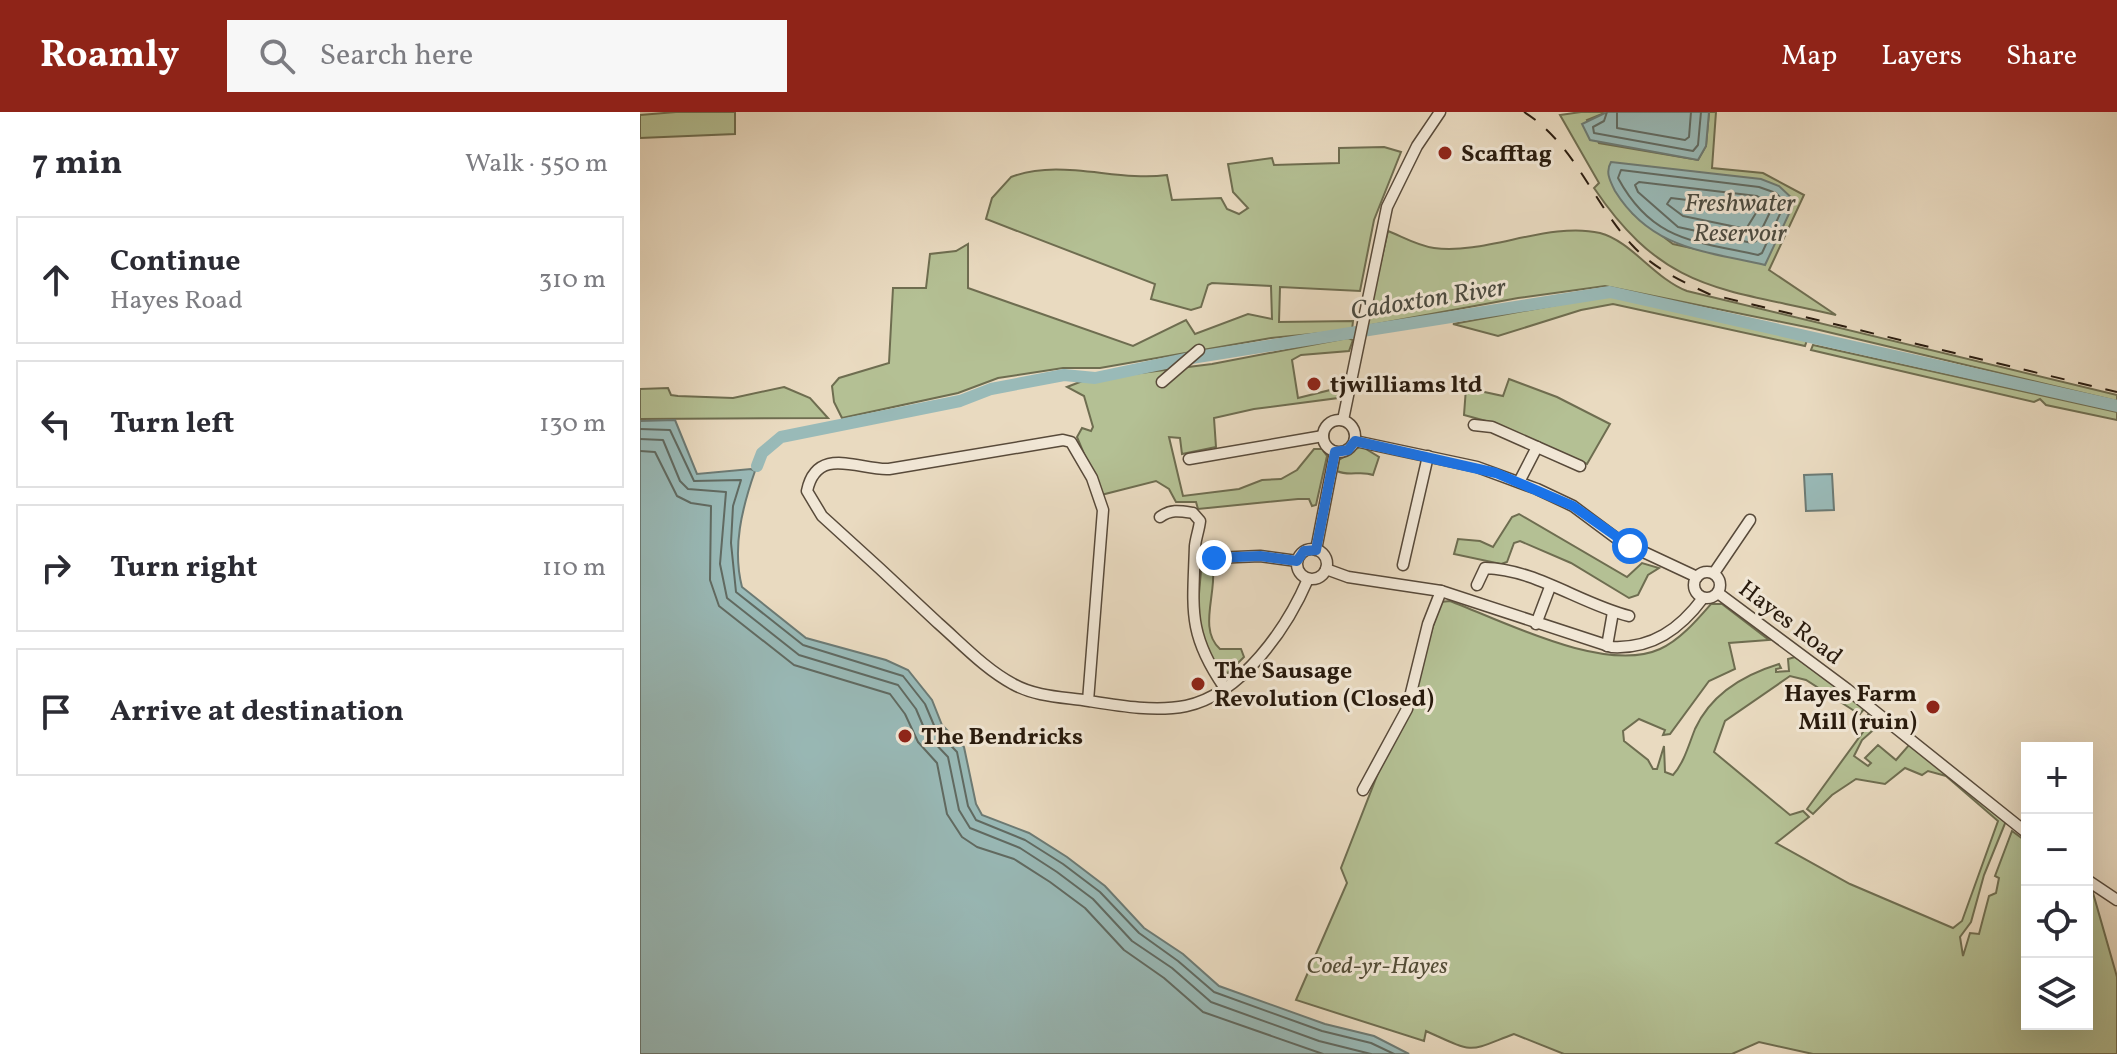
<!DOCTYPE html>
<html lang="en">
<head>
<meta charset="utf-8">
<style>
	:root { --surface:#fff; --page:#f7f7f7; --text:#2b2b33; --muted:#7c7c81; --line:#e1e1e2; --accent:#8f2418 }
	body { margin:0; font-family:Vollkorn,serif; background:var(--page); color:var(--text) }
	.controls { position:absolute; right:24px; bottom:24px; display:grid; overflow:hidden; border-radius:0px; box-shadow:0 8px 32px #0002 }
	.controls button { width:72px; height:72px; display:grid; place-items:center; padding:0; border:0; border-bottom:2px solid var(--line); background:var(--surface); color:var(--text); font:40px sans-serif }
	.stop { position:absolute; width:24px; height:24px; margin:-18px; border:6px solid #1a73e8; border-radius:50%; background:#fff }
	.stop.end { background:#1a73e8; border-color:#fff; box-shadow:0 2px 8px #0008 }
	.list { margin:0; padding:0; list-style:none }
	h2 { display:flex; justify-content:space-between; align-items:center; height:104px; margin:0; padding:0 32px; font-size:34px }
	h2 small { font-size:26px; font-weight:400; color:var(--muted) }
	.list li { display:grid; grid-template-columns:52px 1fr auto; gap:24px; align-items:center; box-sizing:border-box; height:128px; margin:0 16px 16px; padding:0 16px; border:2px solid var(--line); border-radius:0px }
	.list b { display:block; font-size:30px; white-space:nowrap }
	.list p { margin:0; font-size:26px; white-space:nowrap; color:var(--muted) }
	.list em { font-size:26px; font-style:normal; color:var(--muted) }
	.icon { flex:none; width:44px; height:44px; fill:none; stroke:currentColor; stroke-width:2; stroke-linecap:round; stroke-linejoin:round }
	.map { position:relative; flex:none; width:1477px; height:942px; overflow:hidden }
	header { display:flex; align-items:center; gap:48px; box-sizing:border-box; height:112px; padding:0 40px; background:var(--accent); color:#fff }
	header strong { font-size:38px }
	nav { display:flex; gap:44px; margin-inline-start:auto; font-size:28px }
	.search { width:560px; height:72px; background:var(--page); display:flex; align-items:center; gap:20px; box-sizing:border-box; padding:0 28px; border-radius:0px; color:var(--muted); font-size:30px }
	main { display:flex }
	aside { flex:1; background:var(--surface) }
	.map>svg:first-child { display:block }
</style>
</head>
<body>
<header>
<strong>Roamly</strong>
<div class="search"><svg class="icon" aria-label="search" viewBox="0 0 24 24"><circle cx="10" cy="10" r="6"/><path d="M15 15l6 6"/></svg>Search here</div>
<nav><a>Map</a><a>Layers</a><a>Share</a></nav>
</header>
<main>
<aside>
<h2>7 min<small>Walk · 550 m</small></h2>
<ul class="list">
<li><svg class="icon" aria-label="ahead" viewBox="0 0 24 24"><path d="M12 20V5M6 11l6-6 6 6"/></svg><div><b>Continue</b><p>Hayes Road</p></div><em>310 m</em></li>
<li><svg class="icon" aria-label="left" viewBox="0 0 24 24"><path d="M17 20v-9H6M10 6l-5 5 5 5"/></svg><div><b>Turn left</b></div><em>130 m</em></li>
<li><svg class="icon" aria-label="right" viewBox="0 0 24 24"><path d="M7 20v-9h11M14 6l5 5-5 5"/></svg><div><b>Turn right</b></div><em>110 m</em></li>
<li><svg class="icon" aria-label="arrive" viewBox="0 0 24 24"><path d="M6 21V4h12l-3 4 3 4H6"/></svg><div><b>Arrive at destination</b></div></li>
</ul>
</aside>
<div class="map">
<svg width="1477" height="942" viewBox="0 0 1477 942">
	<rect width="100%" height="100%" fill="#e9dac0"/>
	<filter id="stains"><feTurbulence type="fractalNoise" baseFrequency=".0025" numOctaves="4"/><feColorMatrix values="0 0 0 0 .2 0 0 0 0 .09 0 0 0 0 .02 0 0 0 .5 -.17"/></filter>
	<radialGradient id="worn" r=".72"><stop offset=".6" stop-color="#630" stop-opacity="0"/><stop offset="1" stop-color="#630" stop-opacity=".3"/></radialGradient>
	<g fill="#b4c094" stroke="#6e6d50" stroke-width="2" fill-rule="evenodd">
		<path d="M36,0H95V22L0,26V3Z"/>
		<path d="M941,0H967L947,8L959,31L1058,48L1066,34L1069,0H1076L1072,56L1123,61L1164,83L1129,158L1196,203C1083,176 1025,181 954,76L959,71L920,3ZM992,101L1125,152L1033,132Z"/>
		<path d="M744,35L761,40L734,108L720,179L640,175L639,210L713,209L712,218L631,226L460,256H423L358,266L318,281L202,306L194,290L192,274L199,266L249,251L253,176H286L290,142L316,139L328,132V176L493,234L546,208L555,222L608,202L632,207L631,174L572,171L568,173L561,195L551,198L511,187L515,172L346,107L352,86L371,65C421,46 476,70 527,63L532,88L581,86L587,97L599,102L608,96L593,80L588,52L632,46L634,53L699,51V36Z"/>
		<path d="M748,119C763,125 778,134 794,136C846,143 909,109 960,121C991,129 1015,167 1047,179L1477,283V289L1171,216L965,174L878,186L726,214Z"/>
		<path d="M965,184L982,186L1167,228L1165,234L973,192L941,198L858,224L813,212Z"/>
		<path d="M708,226L713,228L709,239L661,243L652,248L658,286L690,278L699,267L703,269L698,286L614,297L574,306L576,335L542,342L540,326L529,325L543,384L599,377L622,368L641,367L657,358L674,337H682L687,344L676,393L672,394L669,387H658L558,397L556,390H536L529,377L516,369L461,383L437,325L442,316L451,319L453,315L444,284L427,275L445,268L572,252Z"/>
		<path d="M1173,233L1477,300V308L1406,293L1400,287L1394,290L1171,238Z"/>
		<path d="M869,267L917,285L970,312L947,352L857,312L824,303L826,276L863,284Z"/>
		<path d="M144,275L170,286L188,306L0,307V277L28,276L31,283L38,284L93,286Z"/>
		<path d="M721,334L739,345L733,363C720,358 710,365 697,359L699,348Z"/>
		<path d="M879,402L987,465L1002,451L1019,456L1008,463L998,483L989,486L931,451L880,429L874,431L867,450L861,452L814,442L818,427L840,429L853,435L872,405Z"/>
		<path d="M563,436C590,461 552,512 580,537H601L604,545L588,561L573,553L557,505Z"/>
		<path d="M810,489C863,509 965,562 1020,537C1040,528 1057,508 1071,492H1082L1129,528L1089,531L1095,557L1069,569L1030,622L1023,623L1025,618L999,607L983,619L984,629L1008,648L1013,657H1017L1024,634L1025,660L1033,663C1044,651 1049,632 1055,617C1071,582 1103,563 1139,552L1141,556L1136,557V560L1149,559L1148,547L1155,545L1225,596L1220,602L1216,600L1166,568L1150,564L1085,609L1074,640L1150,703L1163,699L1169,705L1136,731L1210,772L1313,816L1322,809L1358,709L1306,664L1288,659L1282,663L1265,656L1245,672L1216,667L1192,683L1173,702L1167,697L1223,620L1229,600L1248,615L1240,612L1222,628L1214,644L1228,654L1231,651L1225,646L1238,633L1256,648L1269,633L1366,709L1344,763L1331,810L1320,825L1323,844L1330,821L1339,822L1349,784L1356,781L1359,766L1355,764L1372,719L1387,730V912H1447V782L1453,781L1477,865V942H1173L1119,930L1092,942H924L874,922C826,940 837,942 786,919L784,929L656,888L707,771L701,756L786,538L800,490Z"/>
	</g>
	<g fill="#99bab8" stroke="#6c7a74" stroke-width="2">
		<path d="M967,0H1069L1066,34L1058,48L950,28L942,12Z"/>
		<path d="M971,50L1121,67L1139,74L1155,89L1125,153C1064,139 1011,137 975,79C970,69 965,60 971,50Z"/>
		<path d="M35,308L57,362L111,357L115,359C102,396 92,436 102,475L166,526L246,548L268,558L292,588L302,613L324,635L336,692L342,703L389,721L427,745L465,774L504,816L543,842L579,874L685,912L734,924L769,942H0V309Z"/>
		<path d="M1192,362L1194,398L1166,399L1164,363Z"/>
	</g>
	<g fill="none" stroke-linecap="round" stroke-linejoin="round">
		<g stroke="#606a62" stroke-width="2">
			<path d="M967,0L964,9L953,15L954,21L1053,39L1058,33L1061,0"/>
			<path d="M977,0V16L1045,28L1049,25L1051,0"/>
			<path d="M981,58L1119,75L1136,81L1145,91L1122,141L1118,143C1054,129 1012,129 978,66Z"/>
			<path d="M999,70L1117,84L1133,94L1116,129L1112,131L1038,115L998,80L995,73Z"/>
			<path d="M1031,86L1113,96L1116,101L1106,117L1043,104L1027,92Z"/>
			<path d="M0,317L30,318L54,369L101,368L93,394L91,431L96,480L163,533L263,564L285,592L296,618L317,640L328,694L336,708L385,728L423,752L460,780L499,821L538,849L574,880L682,919L731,931L754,942"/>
			<path d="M0,327L23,328L40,369L48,377L86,380L80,452L87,486L159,543L258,573L276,597L287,623L308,645L319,698L330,716L380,736L417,760L453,787L492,829L532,856L571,890L679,929L731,942"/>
			<path d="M0,339L15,340L37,384L51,391L71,394L70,468L79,494L154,553L250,582L265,602L278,630L297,651L307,702L322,725L337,735L374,747L410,770L445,796L484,838L524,866L563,900L683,942"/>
		</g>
		<path stroke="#99bab8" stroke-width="12" d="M117,354L122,341L141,325L320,289L351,277L424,263L455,266L545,247L970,180L1477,294"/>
		<g stroke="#584a3a" stroke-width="13">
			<g id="minor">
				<path d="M522,270L559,238"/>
				<circle cx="699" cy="324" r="16"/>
				<path d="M703,308L747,95L777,34L800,0"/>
				<path d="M834,313L852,315L940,354"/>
				<path d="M715,329L837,355L897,377L933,394L980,429L1057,465"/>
				<path d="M549,347L683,324"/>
				<path d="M879,370L897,335"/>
				<path d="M520,405C531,397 540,399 553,401L560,409C559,418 556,425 555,434C553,497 547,521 584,575"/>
				<circle cx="672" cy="452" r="15"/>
				<path d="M676,438L695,340"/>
				<path d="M574,446L620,444L657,449"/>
				<path d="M763,453L788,344"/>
				<path d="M686,457L708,465L801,479L972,535C1012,537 1040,517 1063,486"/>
				<circle cx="1067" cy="473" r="13"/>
				<path d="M1074,461L1110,408"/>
				<path d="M837,473L845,456C895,457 941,492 989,504"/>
				<path d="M1078,481L1207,577L1387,721"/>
				<path d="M896,512L910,475"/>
				<path d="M967,534L973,500"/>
				<path d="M448,589L463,398L452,366L431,330L423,328L249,357C221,359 177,332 167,379L182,404C221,439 260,475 298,511C322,532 345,557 373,572C396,585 424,585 449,589C480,594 515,600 546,594C602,582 647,516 668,467"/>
				<path d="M723,678L767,597L788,512L801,479"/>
				<path d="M1447,768L1477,788"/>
			</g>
		</g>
		<use href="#minor" stroke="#f1e7d6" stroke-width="10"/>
		<path stroke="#281a0d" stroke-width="2" stroke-dasharray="14 14" stroke-linecap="butt" d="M884,0C934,31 953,91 992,133C1013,156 1041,169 1069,182L1477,280"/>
	</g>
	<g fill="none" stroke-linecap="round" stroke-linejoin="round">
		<path stroke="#1a73e8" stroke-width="10" d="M574,446L620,444L657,449L664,439L676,438L695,340L708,338L715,329L856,361L933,394L990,434"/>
	</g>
	<g fill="#8f2418" stroke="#f1e7d6" stroke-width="3">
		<circle cx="805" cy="41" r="8"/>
		<circle cx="674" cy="272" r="8"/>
		<circle cx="558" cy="572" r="8"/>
		<circle cx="1293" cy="595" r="8"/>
		<circle cx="265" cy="624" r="8"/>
	</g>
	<g text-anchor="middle" stroke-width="6" stroke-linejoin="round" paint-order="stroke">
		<g font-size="24" font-weight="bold" fill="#281a0d" stroke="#f1e7d6" text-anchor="start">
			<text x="821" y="49">Scafftag</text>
			<text x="690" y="280">tjwilliams ltd</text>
			<text x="574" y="566">The Sausage<tspan x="574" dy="28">Revolution (Closed)</tspan></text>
			<text x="1277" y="589" text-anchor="end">Hayes Farm<tspan x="1277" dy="28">Mill (ruin)</tspan></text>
			<text x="281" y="632">The Bendricks</text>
		</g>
		<g font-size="24" fill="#281a0d" stroke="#f1e7d6">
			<text transform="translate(1151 510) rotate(37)" y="8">Hayes Road</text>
		</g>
		<g font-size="24" font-style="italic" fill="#524c36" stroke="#f1e7d6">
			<text x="737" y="861">Coed-yr-Hayes</text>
		</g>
		<g font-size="26" font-style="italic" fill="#4a4a40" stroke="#f1e7d6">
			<text x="1100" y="99">Freshwater<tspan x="1100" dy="30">Reservoir</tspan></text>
			<text transform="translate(788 186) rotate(-9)" y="9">Cadoxton River</text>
		</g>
	</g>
	<rect width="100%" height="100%" filter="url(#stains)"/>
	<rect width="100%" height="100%" fill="url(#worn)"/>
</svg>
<div class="controls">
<button>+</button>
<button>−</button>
<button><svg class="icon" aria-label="locate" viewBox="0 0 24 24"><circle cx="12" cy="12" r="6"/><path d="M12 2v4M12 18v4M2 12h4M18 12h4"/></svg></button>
<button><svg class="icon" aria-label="layers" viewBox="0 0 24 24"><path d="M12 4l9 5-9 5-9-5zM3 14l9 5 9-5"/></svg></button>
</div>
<div class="stop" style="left:990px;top:434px"></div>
<div class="stop end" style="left:574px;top:446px"></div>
</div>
</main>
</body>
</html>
